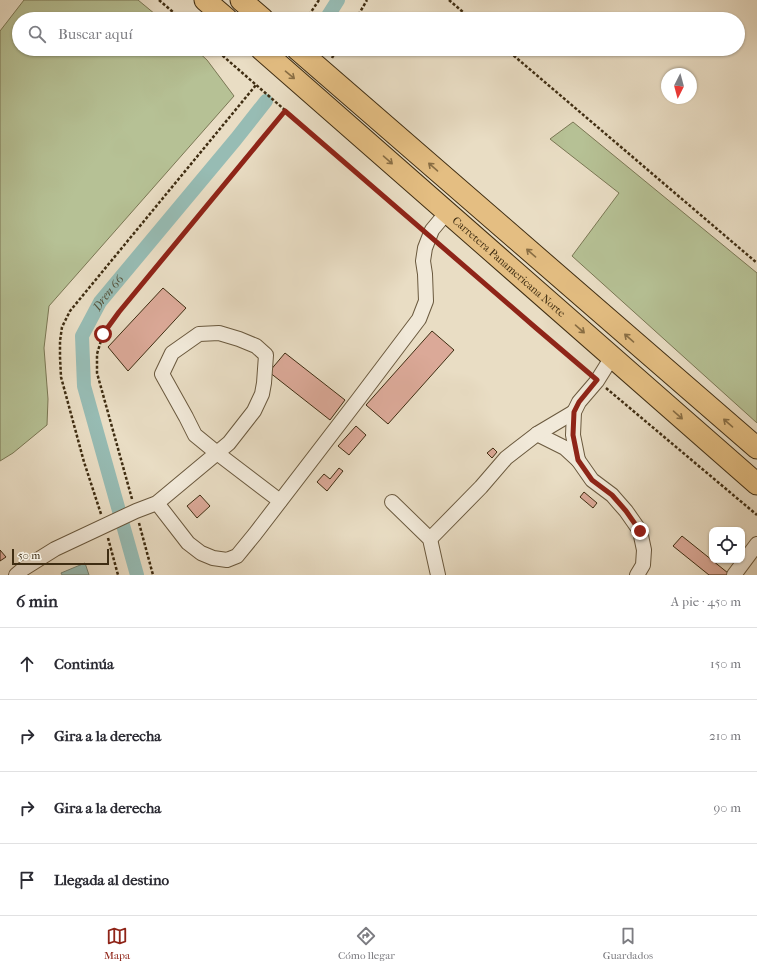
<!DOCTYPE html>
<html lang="es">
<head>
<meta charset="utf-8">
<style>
	:root { --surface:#fff; --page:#f7f7f7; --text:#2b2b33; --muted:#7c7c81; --line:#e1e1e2; --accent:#8f2418 }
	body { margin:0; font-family:"IM FELL French Canon",serif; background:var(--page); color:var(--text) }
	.controls { position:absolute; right:12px; bottom:12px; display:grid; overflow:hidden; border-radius:8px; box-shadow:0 1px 3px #0004 }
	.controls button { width:36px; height:36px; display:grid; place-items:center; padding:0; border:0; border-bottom:1px solid var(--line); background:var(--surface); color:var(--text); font:20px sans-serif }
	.compass { position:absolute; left:661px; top:68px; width:36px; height:36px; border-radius:50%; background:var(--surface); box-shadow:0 1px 3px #0004; rotate:186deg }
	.scale { position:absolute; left:12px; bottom:10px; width:97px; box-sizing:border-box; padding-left:4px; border:2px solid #3f2d12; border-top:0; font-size:11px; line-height:14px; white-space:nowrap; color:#3f2d12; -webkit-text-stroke:3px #f1e9d9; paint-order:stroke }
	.stop { position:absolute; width:12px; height:12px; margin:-9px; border:3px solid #8f2418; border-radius:50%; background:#fff }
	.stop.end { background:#8f2418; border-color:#fff; box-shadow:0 1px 4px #0008 }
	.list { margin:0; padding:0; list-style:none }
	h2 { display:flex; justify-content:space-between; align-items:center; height:52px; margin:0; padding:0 16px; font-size:17px }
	h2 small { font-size:13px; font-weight:400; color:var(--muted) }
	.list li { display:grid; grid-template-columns:26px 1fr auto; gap:12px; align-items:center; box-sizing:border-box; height:72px; padding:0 16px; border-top:1px solid var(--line) }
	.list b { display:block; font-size:15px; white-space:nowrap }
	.list em { font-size:13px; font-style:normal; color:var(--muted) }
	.icon { flex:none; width:22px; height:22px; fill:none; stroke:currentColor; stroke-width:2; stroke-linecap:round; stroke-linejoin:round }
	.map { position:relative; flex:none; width:757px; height:575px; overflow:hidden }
	.search { position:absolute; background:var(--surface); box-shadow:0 1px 3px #0004; left:12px; right:12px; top:12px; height:44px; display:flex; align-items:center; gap:10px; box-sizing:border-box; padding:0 14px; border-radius:22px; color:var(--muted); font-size:15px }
	.sheet { height:340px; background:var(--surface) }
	nav { display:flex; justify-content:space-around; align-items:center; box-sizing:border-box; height:56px; border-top:1px solid var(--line); background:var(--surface); font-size:11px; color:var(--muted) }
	nav a { display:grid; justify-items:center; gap:2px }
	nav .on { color:var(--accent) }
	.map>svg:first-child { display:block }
</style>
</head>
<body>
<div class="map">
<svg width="757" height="575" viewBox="0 0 757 575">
	<rect width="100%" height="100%" fill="#e9ddc4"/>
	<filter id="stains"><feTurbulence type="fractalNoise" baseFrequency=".005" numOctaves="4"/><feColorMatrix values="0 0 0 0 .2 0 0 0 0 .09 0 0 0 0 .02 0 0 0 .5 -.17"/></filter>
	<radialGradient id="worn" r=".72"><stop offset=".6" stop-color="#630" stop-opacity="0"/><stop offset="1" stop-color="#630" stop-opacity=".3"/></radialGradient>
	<g fill="#b6c195" stroke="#7a7754">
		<path d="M24,0H138L161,19H19V49H195L207,60L234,96L49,306L44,348L48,399L47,425L13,453L0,461V31Z"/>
		<path d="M573,122L757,273V423L572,256L619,193L550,139Z"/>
	</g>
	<path fill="#97bcb4" stroke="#748373" d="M85,563L89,575H62L61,573Z"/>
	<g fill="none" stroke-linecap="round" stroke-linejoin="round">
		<g stroke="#97bcb4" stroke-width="14">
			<path d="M326,19L338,0"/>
			<path id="s1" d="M137,575L84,386L82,336L100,302L236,139L266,101"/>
		</g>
	</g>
	<g fill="#dba998" stroke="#3f2d12">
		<path d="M163,288L186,308L128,371L108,347Z"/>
		<path d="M432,331L454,350L388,424L366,405Z"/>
		<path d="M285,353L345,400L330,420L269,372Z"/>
		<path d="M356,426L366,435L349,455L338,446Z"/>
		<path d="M493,448L497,452L492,458L487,453Z"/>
		<path d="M339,468L343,471L327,491L317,482L324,474L330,479Z"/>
		<path d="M584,492L597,503L593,508L580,497Z"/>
		<path d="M200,495L210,506L197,518L187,506Z"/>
		<path d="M682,536L728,573L727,575H709L673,546Z"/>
		<path d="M0,550L6,557L0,561Z"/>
	</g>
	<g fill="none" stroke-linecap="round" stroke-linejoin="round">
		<g stroke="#6a593e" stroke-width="16">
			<g id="minor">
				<path d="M612,357L597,381L579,402L574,412L573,435L578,460L592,480L612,495L626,511L640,531L644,550L643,565L637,575"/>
				<path d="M537,434L565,448L578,460"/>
				<path d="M392,502L430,539L438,575"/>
				<path d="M157,503L188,543L201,553L213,558L227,560L237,556L255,534L357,401L419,319L426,301L425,274L423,261L425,248L432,230L447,212"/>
				<path d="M430,539L481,487L506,458L537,434L574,412"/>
				<path d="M16,575L23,569L55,549L136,511L157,503L229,443L254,411L262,394L264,383L266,355L256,346L239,339L219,333L199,334L172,353L162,374L186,417L195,435L217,453L280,501"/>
				<path d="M734,575L757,544"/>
			</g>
		</g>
		<g stroke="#3f2d12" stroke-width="23">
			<g id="highway">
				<path d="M205,0L227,19"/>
				<path d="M241,0L263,19"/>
				<path id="s2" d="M261,49L757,484"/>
				<path d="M297,49L757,448"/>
			</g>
		</g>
		<g stroke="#3f2d12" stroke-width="2.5" stroke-dasharray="3 2" stroke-linecap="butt">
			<path d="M159,0L181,19"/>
			<path d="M449,0L471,19"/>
			<path d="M309,15L319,0"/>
			<path d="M356,19L367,0"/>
			<path d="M215,49L420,228"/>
			<path d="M506,49L757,263"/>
			<path d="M332,58L337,49"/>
			<path d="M439,245L589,373"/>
			<path d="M606,388L757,515"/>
			<path d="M132,499L97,373V354L103,334L119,312L285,111"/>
			<path d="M101,514L84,462L61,377L60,357V341L62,327L70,311L256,85"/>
			<path d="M139,523L153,575"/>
			<path d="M108,538L118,575"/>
		</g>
		<use href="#minor" stroke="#f1e9d9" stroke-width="14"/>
		<use href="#highway" stroke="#e4be82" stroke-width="21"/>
	</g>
	<defs><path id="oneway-shaft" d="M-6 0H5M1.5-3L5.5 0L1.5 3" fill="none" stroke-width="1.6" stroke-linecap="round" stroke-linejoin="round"/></defs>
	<g stroke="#896e44">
		<use href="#oneway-shaft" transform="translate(290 75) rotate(40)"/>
		<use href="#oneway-shaft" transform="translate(388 160) rotate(41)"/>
		<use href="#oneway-shaft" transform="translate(433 167) rotate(-139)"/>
		<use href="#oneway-shaft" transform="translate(531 253) rotate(-139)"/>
		<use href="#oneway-shaft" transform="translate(580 329) rotate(41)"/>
		<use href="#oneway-shaft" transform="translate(629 338) rotate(-139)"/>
		<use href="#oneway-shaft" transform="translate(678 415) rotate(41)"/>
		<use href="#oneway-shaft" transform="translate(728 423) rotate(-139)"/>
	</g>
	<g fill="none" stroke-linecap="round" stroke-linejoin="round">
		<path stroke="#8f2418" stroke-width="5" d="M103,334L119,312L285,111L536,328L597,380L579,402L574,412L573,435L578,460L592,480L612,495L626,511L640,531"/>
	</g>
	<g text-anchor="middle" stroke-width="3" stroke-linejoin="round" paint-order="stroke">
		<g font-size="11" fill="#3f2d12" stroke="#f1e9d9">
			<text dy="4" stroke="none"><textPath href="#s2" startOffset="330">Carretera Panamericana Norte</textPath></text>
		</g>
		<g font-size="12" font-style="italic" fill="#55513a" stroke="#f1e9d9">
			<text dy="4" stroke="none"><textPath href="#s1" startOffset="297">Dren 66</textPath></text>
		</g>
	</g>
	<rect width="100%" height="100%" filter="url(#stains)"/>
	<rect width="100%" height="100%" fill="url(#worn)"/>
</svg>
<div class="controls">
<button><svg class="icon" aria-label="locate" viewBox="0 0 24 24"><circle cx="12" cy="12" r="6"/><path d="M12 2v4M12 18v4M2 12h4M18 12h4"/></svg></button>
</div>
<svg class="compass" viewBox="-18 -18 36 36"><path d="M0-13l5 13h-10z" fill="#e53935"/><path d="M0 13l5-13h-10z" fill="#7c7c81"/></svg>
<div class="scale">50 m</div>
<div class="stop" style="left:103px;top:334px"></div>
<div class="stop end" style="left:640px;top:531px"></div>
<div class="search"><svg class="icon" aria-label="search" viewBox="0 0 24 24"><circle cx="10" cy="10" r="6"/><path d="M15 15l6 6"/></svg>Buscar aquí</div>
</div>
<section class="sheet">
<h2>6 min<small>A pie · 450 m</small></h2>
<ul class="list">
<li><svg class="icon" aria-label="ahead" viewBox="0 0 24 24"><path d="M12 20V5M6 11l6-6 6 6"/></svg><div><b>Continúa</b></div><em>150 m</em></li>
<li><svg class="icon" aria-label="right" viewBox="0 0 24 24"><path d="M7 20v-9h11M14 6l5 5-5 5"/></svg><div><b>Gira a la derecha</b></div><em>210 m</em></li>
<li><svg class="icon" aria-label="right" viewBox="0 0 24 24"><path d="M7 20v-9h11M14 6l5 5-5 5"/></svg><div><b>Gira a la derecha</b></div><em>90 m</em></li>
<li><svg class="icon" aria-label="arrive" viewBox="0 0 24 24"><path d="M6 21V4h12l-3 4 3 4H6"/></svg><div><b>Llegada al destino</b></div></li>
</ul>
</section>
<nav>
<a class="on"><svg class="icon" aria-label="map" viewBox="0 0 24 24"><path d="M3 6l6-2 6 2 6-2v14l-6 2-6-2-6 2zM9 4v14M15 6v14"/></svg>Mapa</a>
<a><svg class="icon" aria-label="directions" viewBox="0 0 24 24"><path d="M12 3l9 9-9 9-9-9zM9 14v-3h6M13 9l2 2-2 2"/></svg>Cómo llegar</a>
<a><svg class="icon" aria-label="saved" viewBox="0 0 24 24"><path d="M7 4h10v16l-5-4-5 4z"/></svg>Guardados</a>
</nav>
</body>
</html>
